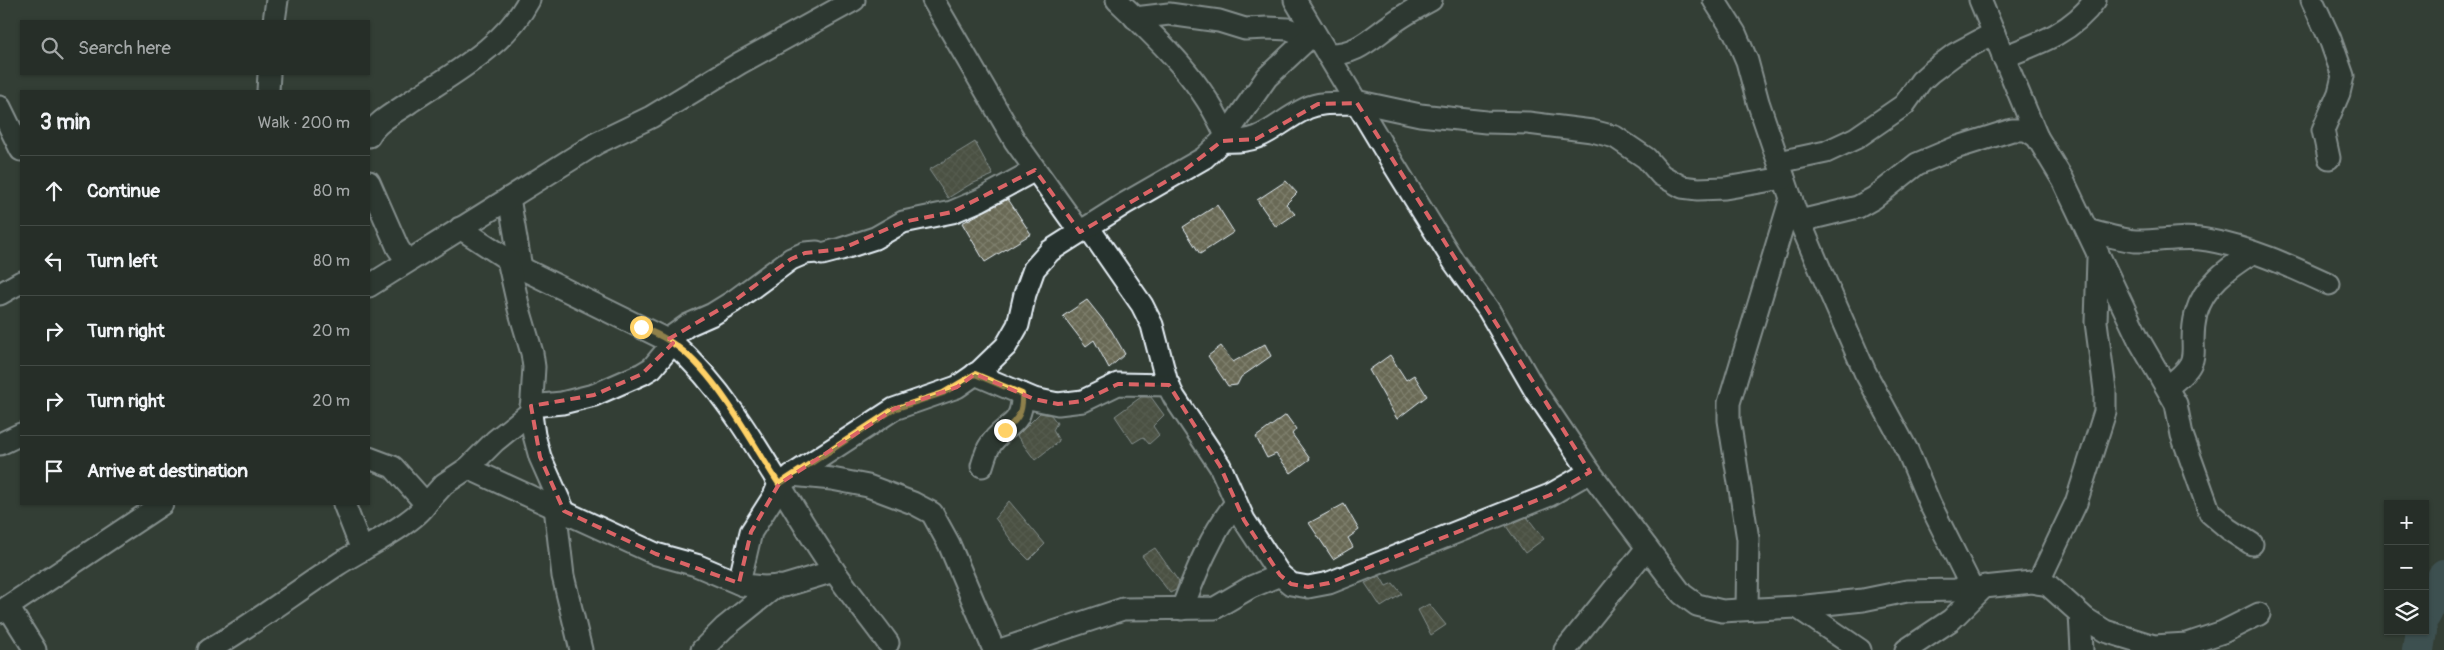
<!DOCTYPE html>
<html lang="en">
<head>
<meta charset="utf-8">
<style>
	:root { --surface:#262e28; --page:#323a34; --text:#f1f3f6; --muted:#a4a8a8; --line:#424a45 }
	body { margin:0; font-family:Pangolin,sans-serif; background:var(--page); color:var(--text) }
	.controls { position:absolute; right:15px; bottom:15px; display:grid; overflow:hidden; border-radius:0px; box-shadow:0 1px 4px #0004 }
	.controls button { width:45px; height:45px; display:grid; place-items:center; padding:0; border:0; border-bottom:1px solid var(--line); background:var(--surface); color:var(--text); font:25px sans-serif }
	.stop { position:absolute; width:15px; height:15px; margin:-11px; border:4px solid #ffd166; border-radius:50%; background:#fff }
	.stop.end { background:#ffd166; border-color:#fff; box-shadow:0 1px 5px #0008 }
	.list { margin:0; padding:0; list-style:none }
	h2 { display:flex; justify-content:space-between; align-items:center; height:65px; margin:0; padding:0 20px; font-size:21px }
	h2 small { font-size:16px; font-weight:400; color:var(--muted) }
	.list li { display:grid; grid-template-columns:32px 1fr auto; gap:15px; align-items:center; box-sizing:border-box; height:70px; padding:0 20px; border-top:1px solid var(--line) }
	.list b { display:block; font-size:19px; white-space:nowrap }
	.list em { font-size:16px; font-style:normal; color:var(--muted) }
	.icon { flex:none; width:28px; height:28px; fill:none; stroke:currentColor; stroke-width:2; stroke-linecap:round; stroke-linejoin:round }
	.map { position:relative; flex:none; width:2444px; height:650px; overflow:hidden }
	.search { position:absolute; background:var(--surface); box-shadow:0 1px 4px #0004; left:20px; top:20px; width:350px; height:55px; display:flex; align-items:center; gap:12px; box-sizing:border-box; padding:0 18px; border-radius:0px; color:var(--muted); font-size:19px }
	.panel { position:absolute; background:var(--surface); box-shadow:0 1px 4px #0004; left:20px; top:90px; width:350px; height:415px; border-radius:0px }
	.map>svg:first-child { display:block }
</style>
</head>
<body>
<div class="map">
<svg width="2444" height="650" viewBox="0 0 2444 650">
	<defs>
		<pattern id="building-cross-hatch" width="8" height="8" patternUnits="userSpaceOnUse" patternTransform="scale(1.25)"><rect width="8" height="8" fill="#696954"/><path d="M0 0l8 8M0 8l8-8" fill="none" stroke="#7e7f6d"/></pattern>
	</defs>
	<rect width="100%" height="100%" fill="#333e35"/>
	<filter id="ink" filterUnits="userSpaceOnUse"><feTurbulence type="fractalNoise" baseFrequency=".02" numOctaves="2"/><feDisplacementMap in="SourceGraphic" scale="10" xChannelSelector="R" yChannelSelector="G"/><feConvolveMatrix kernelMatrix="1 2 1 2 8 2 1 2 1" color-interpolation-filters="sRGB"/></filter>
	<g filter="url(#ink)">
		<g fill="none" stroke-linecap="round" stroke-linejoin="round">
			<g stroke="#4b6671" stroke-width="32">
				<path d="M2425,615L2444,575"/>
				<path d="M2418,650L2421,631"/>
			</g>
		</g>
		<g fill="url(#building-cross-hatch)" stroke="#e8f1f8">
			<path d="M975,142L993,175L969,185L948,198L929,170Z"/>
			<path d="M1286,181L1297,193L1286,204L1295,214L1276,227L1257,200Z"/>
			<path d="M1008,199L1031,234L985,262L962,223Z"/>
			<path d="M1217,205L1234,232L1200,254L1183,227Z"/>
			<path d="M1087,300L1111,330L1125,354L1109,368L1094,340L1086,346L1063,316Z"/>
			<path d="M1265,344L1271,356L1241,377L1237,385L1228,386L1208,356L1221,346L1233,362Z"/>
			<path d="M1390,355L1406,380L1414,375L1427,396L1397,419L1369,370Z"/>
			<path d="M1141,397H1151L1164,415L1153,426L1159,435L1149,444L1143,437L1133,443L1115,416Z"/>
			<path d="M1040,413L1051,415L1057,423L1053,430L1059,441L1035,460L1017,436Z"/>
			<path d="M1286,415L1296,429L1292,434L1310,459L1291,473L1276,454L1267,458L1256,437Z"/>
			<path d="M1009,501L1045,544L1029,560L1017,548L995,518Z"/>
			<path d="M1344,504L1359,530L1348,538L1353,547L1333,559L1309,523Z"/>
			<path d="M1527,517L1544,539L1525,553L1506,526Z"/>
			<path d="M1155,548L1179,582L1176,590L1170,593L1142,556Z"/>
			<path d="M1380,576L1386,586L1393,583L1402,594L1381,607L1365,583Z"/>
			<path d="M1429,604L1446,625L1431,635L1418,610Z"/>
		</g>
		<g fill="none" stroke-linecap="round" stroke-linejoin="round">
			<g stroke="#e8f1f8" stroke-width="25">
				<g id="minor">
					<path d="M933,0L1015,141L1080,232"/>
					<path d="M1117,0C1158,39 1204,82 1226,136"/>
					<path d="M1295,0L1394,165L1454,262L1488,309L1536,392L1590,472L1682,594L1697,605L1722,611L1797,607L1863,600L1907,591L1955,590L2032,582L2048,585L2086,619L2105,631L2154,646L2187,644L2223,632L2259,614"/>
					<path d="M1714,0L1735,33L1747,61L1758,102L1795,210L1816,260L1865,372L1908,452L1930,504L1972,588"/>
					<path d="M1980,0L2037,137"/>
					<path d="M2312,0L2330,39L2343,76L2339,93L2323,130L2329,158"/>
					<path d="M1135,18L1169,14L1219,21L1245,29L1268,28L1288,29L1310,37"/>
					<path d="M274,21L277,0"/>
					<path d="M1327,54C1357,55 1370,39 1393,23C1405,14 1418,7 1431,0"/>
					<path d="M2003,57C2038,44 2073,32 2095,0"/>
					<path d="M268,91L269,74"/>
					<path d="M1355,101L1420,115L1486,122L1528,123L1592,131L1615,137L1646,158L1661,175L1682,187L1698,189L1725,188L1784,178"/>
					<path d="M0,107L21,150"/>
					<path d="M369,136C377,121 396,112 410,102C453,73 504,47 529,0"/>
					<path d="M1222,141C1266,144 1272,125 1307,108C1322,101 1340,104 1357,103"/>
					<path d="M1779,162L1826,152L1856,138L1904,105L1921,81L1931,72L1955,54L1994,33"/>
					<path d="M369,182L398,248L407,261"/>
					<path d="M509,198L521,268"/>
					<path d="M1800,221L1858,207L1874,198L1917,164L1955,148L2012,130H2026L2037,137L2063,180L2139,340L2176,404L2182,435L2210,513L2229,529L2252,544"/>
					<path d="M1088,227L1142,305L1152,325L1167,383L1174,397L1220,466L1244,520L1280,575L1291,584L1308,587L1329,583L1550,495L1590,472"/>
					<path d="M460,228L521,268L673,343C740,403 778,489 829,563C847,591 869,616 888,643"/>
					<path d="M2087,230C2102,234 2119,239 2135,241C2159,242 2183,235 2207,240C2249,247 2290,266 2329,284"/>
					<path d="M508,260L519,309L532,353L534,367L531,414L534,435L540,457L564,511"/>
					<path d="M369,286L597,143L651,117L740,63L854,0"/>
					<path d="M0,294L21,282"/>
					<path d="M667,340L688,325L713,314L734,301L791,259L805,253L817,252L822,254L841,249L875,238L903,222L952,212L980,200L1035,170"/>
					<path d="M975,374L1034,399L1058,404L1083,401L1118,384L1169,385"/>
					<path d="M2167,387C2208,357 2186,354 2196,314C2204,285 2228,268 2252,253"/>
					<path d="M531,406L562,403L594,395L642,374L652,368L673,343"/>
					<path d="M0,444L21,434"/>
					<path d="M369,458L393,467L426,504L444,484L468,468L656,554L696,565L743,585L764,587L784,586L834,571"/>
					<path d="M982,466C984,460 986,452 989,447C1003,422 1023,430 1022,394"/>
					<path d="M468,468L495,441L531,412"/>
					<path d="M792,475L832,479L868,486L913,503L932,513L949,544L994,650"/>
					<path d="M344,504L362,550"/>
					<path d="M555,507L563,576L581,650"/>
					<path d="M739,583L751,532L774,496L779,484L894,409L957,387L980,371L1006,346L1018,325L1025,294L1034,269L1050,251L1124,204L1204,158L1222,141L1267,77L1314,33"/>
					<path d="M2038,583L2076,503L2105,412V390L2096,322L2098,258"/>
					<path d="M8,607L35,650"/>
					<path d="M1797,607L1860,650"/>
					<path d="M1182,609C1196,572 1211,534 1236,503"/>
					<path d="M1747,609L1748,539L1729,420V403L1791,198"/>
					<path d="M0,612L162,504"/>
					<path d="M2080,614L2082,650"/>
					<path d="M209,650C254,624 294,593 337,565C358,551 415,523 426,504"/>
					<path d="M702,650L724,628L776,586"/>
					<path d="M1000,650L1123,609L1215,608L1251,587L1280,575"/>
					<path d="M1565,650L1647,548"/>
					<path d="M1906,650L1951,620L1985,586"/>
				</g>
			</g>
			<use href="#minor" stroke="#26332d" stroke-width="21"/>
		</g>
	</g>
	<g fill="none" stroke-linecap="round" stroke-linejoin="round" filter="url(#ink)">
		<path stroke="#ffd166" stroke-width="6" d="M641,327C652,332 663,336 672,343C715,370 751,442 779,484L894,409L943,393L975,374L1022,394C1023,411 1019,419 1005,430"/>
	</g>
	<path d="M0 0H2444V650H0ZM1357,103L1590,472L1550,495L1329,583L1308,587L1291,584L1280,575L1244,520L1220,466L1169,385L1118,384L1083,401L1058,404L1034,399L975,374L957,387L894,409L779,484L751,532L739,583L656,554L564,511L540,457L531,406L594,395L642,374L673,343L667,340L734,301L791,259L805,253L841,249L903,222L952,212L1035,170L1080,232L1182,172L1222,141L1256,139L1318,104Z" fill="#333e35" fill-opacity=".55" fill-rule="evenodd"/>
	<path fill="none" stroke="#db6466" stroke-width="4" stroke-dasharray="10 6" stroke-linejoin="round" d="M1357,103L1590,472L1550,495L1329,583L1308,587L1291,584L1280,575L1244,520L1220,466L1169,385L1118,384L1083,401L1058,404L1034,399L975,374L957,387L894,409L779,484L751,532L739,583L656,554L564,511L540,457L531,406L594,395L642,374L673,343L667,340L734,301L791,259L805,253L841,249L903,222L952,212L1035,170L1080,232L1182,172L1222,141L1256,139L1318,104Z"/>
</svg>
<div class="controls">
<button>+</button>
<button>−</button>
<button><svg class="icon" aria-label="layers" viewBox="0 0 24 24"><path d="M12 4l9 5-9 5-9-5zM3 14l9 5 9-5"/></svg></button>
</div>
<div class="stop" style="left:641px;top:327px"></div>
<div class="stop end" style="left:1005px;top:430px"></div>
<div class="search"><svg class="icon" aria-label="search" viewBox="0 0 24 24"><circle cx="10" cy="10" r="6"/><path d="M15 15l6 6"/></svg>Search here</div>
<section class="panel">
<h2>3 min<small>Walk · 200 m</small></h2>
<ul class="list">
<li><svg class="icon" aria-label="ahead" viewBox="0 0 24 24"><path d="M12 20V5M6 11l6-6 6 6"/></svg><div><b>Continue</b></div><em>80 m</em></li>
<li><svg class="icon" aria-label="left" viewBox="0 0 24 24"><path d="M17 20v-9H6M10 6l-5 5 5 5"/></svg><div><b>Turn left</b></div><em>80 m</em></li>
<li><svg class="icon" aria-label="right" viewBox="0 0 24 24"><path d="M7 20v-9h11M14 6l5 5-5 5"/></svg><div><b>Turn right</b></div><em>20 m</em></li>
<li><svg class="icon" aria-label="right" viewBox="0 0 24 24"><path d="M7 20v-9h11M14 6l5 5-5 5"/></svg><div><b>Turn right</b></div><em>20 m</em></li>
<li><svg class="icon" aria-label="arrive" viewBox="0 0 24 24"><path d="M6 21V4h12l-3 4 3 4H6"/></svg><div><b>Arrive at destination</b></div></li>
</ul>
</section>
</div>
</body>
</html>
